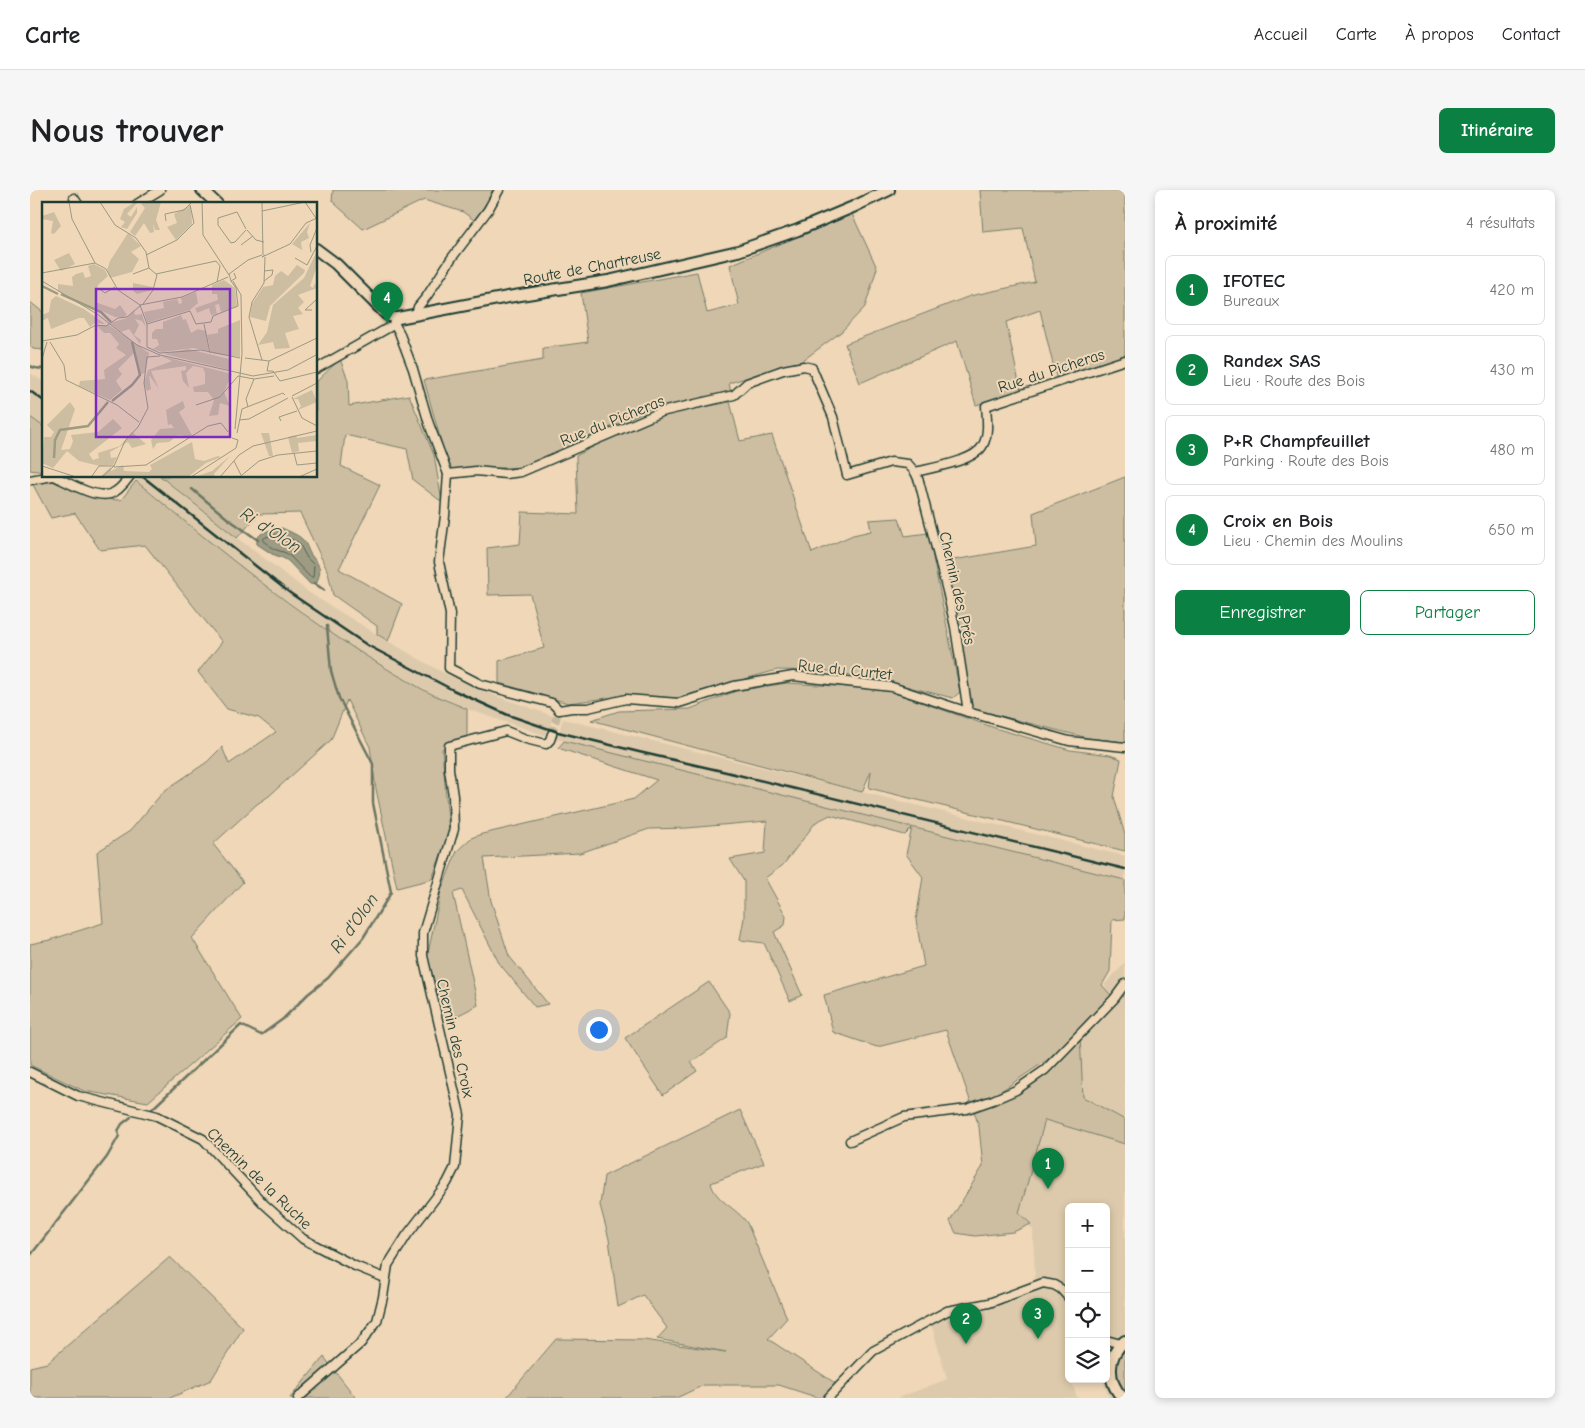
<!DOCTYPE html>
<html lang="fr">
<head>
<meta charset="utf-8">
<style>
	:root { --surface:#fff; --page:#f6f6f6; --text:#202124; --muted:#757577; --line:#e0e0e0; --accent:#0b8043 }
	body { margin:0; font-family:"Comic Neue",sans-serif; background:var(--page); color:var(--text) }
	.controls { position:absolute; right:15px; bottom:15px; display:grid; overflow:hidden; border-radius:8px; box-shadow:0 2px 8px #0003 }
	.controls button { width:45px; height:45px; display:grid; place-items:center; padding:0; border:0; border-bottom:1px solid var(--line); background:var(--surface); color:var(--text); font:25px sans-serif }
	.you { position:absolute; left:568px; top:839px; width:18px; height:18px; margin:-12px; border:4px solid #fff; border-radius:50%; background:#1a73e8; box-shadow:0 0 0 8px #1a73e833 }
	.badge { display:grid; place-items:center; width:32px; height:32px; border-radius:50%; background:var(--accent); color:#fff; font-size:16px; font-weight:700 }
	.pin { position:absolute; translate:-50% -41px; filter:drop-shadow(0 1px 2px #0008) }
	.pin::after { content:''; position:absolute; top:26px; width:18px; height:15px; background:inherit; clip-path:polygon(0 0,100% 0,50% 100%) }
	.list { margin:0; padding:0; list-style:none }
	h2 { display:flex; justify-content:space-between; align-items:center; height:65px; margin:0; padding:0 20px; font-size:21px }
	h2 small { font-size:16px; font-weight:400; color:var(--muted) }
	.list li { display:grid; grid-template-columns:32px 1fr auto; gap:15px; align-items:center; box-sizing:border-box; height:70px; margin:0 10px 10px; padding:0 10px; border:1px solid var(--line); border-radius:8px }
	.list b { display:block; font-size:19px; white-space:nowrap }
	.list p { margin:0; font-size:16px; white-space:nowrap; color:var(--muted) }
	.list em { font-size:16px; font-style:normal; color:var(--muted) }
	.actions { display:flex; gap:10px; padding:15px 20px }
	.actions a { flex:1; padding:11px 0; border:1px solid var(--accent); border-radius:8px; text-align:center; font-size:18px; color:var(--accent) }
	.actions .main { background:var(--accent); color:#fff }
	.icon { flex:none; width:28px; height:28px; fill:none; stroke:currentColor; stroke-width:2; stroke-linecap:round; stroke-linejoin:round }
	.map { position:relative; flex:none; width:1095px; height:1208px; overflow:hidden; border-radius:8px }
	header { display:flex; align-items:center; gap:30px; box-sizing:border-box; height:70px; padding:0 25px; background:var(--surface); border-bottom:1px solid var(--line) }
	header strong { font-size:24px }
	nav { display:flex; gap:28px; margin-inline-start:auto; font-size:18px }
	.intro { display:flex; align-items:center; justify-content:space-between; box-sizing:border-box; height:120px; padding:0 30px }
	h1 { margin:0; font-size:35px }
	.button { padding:12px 22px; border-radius:8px; background:var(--accent); color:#fff; font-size:18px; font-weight:700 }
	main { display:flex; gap:30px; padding:0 30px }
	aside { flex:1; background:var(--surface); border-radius:8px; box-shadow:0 2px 8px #0003 }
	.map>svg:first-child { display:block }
</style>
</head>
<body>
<header>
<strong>Carte</strong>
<nav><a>Accueil</a><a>Carte</a><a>À propos</a><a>Contact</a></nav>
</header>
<div class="intro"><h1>Nous trouver</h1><a class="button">Itinéraire</a></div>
<main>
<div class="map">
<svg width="1095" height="1208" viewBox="0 0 1095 1208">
	<rect width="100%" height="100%" fill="#efd7b7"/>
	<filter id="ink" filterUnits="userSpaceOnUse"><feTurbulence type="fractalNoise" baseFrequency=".02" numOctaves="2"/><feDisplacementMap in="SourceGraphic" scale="10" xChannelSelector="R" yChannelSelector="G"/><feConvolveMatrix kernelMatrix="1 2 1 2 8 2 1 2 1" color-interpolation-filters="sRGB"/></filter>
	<g filter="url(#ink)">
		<g fill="#ddcaac">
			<path d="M0,183L14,192V237L0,227Z"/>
			<path d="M110,286H130L207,348L284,406L358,451L410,481L469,507L523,526L517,546L437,519L386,496L326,460L275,424L198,368L106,291Z"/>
			<path d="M533,529L1095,666V690L882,637L611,572L527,549Z"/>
			<path d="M1095,773V1208H1080L1078,1205L1072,1189H1076V1017H1039V1172L1035,1174L1039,1183V1189H1041L1047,1208H868L917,1189L901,1133L1005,1091L1003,1040L989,1023L1013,927L1048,843L1077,806L1075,794Z"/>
		</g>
		<g fill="#cdbea2" stroke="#767e6b">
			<path d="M303,0H462L460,8L444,30L433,22L394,10L333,39L302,11Z"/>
			<path d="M950,0H1095V166L1027,191L1010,120L976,132L991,202L946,215L927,151L830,193L815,154L940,106L1005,92L993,38L953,42Z"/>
			<path d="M822,24L847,78L835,117L811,142L772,171L699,193L701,203L620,219L494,277L419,280L394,190L513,170V158L558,152L551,103L667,82L677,123L709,115L700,75Z"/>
			<path d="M0,112L14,123V160L3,159L0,155Z"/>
			<path d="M310,169L318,190L319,216L379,205L404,265L412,312L383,290L377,259L315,245L311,276L350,295L309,379L372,414L358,451L347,444V436L303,405L298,382L270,323L229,324L207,348L130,286H286V192Z"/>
			<path d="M700,212L710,251L742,245L782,363L823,345L841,341L839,330L869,328L875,346L898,343L930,502L923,508L858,492L798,481L747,480L647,508L601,505L538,513L469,493V471L514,458L500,404L458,405L457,358L490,354L492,322L548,324L546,266L615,229Z"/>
			<path d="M0,227L14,237V282L0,280Z"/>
			<path d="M1095,287V552L1058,548L943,519L912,372L1006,356L1003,323Z"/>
			<path d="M23,291L71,309L91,310L106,291C195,365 284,439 385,495C401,505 419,511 437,519V546L412,559L419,642L402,689L367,698L346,599L340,557L317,510L301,550L239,606L227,614L183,654L213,692L162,748L212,829L118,912L54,901L0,875V754L20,750L73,733L67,662L100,641L134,601L177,572L192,557L199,574L246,542L229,528L197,519L168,482L192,452L115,355L70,360L45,323L21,328L2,293Z"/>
			<path d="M757,493L853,499L968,539L1040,560L1080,565L1091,569L1084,607L1095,645V661L839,598L841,581L832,602L561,530L589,521L660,519L706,501Z"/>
			<path d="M534,551L1095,690V729L1082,730L1080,781L1072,795L1084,809L1050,845L1053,907L1095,930V954L1015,930L989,1023L1001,1034L983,1042L945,1046L926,1043L920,1031L953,976L949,937L944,921L993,898L1040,849L1017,870L968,903L941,913L916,840L847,857L803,842L794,805L894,776L886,730L893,687L876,664L882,638L875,645L800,625L786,632L753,675L735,688L756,726L755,735L744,742L772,805L760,811L734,753L710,750L714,728V691L700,669L735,663L737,631L657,638L619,639L550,663L454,668L461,711L479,766L518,814L505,817L469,773L432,700L423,703L448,815L417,831L397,768L411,701L427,661L441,648L452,644L604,609L627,590L528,558Z"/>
			<path d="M679,792L700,823L697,848L661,872L667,881L633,905L595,848Z"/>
			<path d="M710,920L734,973L681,993C685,1011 707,1018 717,1033L757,1128L738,1149L805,1193L797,1208H789L749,1195H674L646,1208H476L526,1149L614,1150L696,1162L627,1149L637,1138L613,1105L588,1117L579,1049L570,1015L574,986Z"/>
			<path d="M140,1067L213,1138L181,1190L140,1208H0V1177L17,1173Z"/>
			<path d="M1095,1157V1205C1083,1188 1081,1174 1095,1157Z"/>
			<path d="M294,1167L326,1208H260Z"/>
		</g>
		<path fill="#9d9b83" stroke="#6b7563" d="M252,338C258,341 269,345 273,350C277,354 278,361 281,365C291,377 292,379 286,395L280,394L258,371L253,368L242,364L227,354C225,341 242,340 252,338Z"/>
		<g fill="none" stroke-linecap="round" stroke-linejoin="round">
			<path stroke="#516354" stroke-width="1" d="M251,344L269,353L277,368L284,375L283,387H280L261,367L256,363L244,359L233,351V349L236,347Z"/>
			<g stroke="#6b7563" stroke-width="2.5">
				<path d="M0,176L5,178L14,179"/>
				<path d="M162,299L197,328L228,350"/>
				<path d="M284,393L294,400"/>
				<path d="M121,920L211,835L231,845L253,829L278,804L298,788L333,748L359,706L361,702L343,613V574L309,508L301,481L297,436"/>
				<path d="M0,1066L77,967L89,946L88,941L92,934L101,927"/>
			</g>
			<path stroke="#c5b89d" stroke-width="8" stroke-dasharray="8 4" stroke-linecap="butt" d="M522,544L527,526"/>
			<g stroke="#1f3d34" stroke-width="11">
				<g id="minor">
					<path d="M44,8L48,14"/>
					<path d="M107,14L130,0"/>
					<path d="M386,124L388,117L397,106L421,69L458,20L469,0"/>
					<path d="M364,128V133L369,142L383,179L399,234L418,284L415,326L409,372L420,424L419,478L450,494L522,513L529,520"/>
					<path d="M286,179L365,134"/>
					<path d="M885,282C901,278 946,271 953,255C959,244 957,229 956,216L1095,170"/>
					<path d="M418,284L446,281L476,284L491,282L631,222L704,205L717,193L753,180L774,176L782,178L803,227L817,285L861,272L878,274L885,282L889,291L917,401L925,437L938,522"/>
					<path d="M24,286C39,293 64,308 80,304C88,302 95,293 100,286"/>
					<path d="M0,290L23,286"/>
					<path d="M529,520L542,518H558L596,509L649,513L704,496L763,486L862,497L938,522L1039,551L1095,557"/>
					<path d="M0,882L48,906L127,926L173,949L234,1014L273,1049L325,1076L355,1088"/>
					<path d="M820,951L874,927L937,919L963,910L986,900L1015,880L1084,809L1095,794"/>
					<path d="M1076,1150L1091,1154"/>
					<path d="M268,1208L331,1153L347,1131L353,1107L358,1075L377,1045L417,993L425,977L430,925L393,766V743L424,639L423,606L419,579V556L476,541L496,549L516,554L520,550L522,544"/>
					<path d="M798,1208L843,1161L917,1121L959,1113L1013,1093L1024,1095L1031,1099L1039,1108"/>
				</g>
			</g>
			<g stroke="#1f3d34" stroke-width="14">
				<g id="major">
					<path d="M172,0L187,14"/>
					<path d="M286,59L306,74L356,124L364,128H368L478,107L578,91L708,61L768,40L823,17L859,0"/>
					<path d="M1093,1208C1077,1192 1076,1166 1095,1151"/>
				</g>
			</g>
			<use href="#minor" stroke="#efd7b7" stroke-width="8"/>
			<use href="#major" stroke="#efd7b7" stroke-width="10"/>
			<g stroke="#1f3d34" stroke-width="2.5">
				<path d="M0,201L14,211"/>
				<path d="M112,286L260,403L337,455L423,500L478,525L528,542L609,562L692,581L1095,679"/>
			</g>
		</g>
	</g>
	<g text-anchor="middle" stroke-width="4" stroke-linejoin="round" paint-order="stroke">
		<g font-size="16" fill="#1f3d34" stroke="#efd7b7">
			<text transform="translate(562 76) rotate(-11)" y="6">Route de Chartreuse</text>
			<text transform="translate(1021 180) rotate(-18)" y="6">Rue du Picheras</text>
			<text transform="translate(582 230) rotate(-22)" y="6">Rue du Picheras</text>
			<text transform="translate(928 398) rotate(77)" y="6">Chemin des Prés</text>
			<text transform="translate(815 479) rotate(6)" y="6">Rue du Curtet</text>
			<text transform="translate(426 848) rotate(77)" y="6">Chemin des Croix</text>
			<text transform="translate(230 988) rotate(44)" y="6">Chemin de la Ruche</text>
		</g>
		<g font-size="18" font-style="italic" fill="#324b40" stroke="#efd7b7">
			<text transform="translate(241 340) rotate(33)" y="6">Ri d'Olon</text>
			<text transform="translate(324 733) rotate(-54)" y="6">Ri d'Olon</text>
		</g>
	</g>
	<g transform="translate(12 12)">
		<rect width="275" height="275" fill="#efd7b7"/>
		<path d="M93,0H96L85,12L89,15L95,5V11L85,27L79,25L83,20L78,17L82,7ZM101,0H119L114,18L118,28H113L111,21L112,30L108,31L102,21L93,34L88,30L103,6L99,2ZM149,3L150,22L134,38L125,25L135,21L132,12ZM12,10L19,24L12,32L9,31L11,19L0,17V14ZM268,21L265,30L267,36L259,40L260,48L250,42ZM86,31L99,44L89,50L97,57L90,70L68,76L65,68L68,59ZM275,49V64L268,84L271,86L273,81L275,86L256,93L262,100L256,106L261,112L251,114L257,127L243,131L248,146L233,147L231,140L216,143L225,130L231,103L262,76ZM27,51L33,62L19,69L12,58ZM52,62L63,68L66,74L56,83L53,100L73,107L78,103L85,113L82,115H73L16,89V82L31,84L30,75L34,72L41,70L43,76L49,74L46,64ZM255,63L263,68L262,71L228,104L224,119L208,115L210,102L221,85L231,83L233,74L239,69L246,74ZM182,78L193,86L195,105L179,110L177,102L173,103L175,112L169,113L167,106L155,111L153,106L176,98L175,92H170V83ZM91,81L111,85L110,88L95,92L91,89ZM154,90L156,101L148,108L105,121L102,110L122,106L121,100L135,97L137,102L140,101L139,96ZM14,94L42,107L63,122L53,121L48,125L42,116H37L9,127L6,116L0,119V113L7,110L9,98ZM92,108L93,113L100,112L104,125L100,119L93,117L97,123L92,133L99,138L98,142L87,127L79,130L68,121L85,116ZM139,113L141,118L144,117L149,131L156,127L164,129L167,149L151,146L120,150L111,147L117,143L115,137H110V131L114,127H121V120ZM198,118V155L169,151L165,133L176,131V127ZM54,123H67L107,151L103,171L99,172L93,150L76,167L80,172L74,179L80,188L68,198L37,184L38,179L63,177L62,168L84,153L74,146L77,142L68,131H62ZM146,147L187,157L188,168L122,152ZM119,154L190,172L182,190L188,204L178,201L176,213L167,214L172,198L166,190H152L151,185L163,182V171L161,166L151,164L144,171L147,186L141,179L139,169L144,168V164L109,169L117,187L107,173L109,187L105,189L102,181L106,168L130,159ZM270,188L275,200L256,208L259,204L256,197H251ZM141,199L143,206L137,210L151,235L136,233L127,240L115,241L111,247L109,238L118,227L132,226L129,222L126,223L124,208ZM28,200L33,207L19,248L28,247L31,239L29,233L56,230L71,217L80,226L47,252L51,258L57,256L56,251L78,244L90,230L104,242L90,246L86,240L68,250L69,256L75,255L71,263L58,264L37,259L25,249L11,266L0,261L2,235H9L12,230L5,223ZM219,231H227L231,254H227ZM254,233L255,236L275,233V239L256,241L257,249L250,251L246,235ZM150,240L153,257L162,259L176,254L179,255L164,261L146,275H58L69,265V269L81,263L82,269L107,270L110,267L108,263ZM188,254L172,272L173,275H153L170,269Z" fill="#cdbea2"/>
		<path fill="none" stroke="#9d9b83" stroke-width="2.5" d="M0,84L16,92M19,92L59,110L69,120M70,199L90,183L98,173L90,140M12,256L13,238L18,228L46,224L66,200"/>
		<path fill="none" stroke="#9c9983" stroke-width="1" d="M27,0L30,17L53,61M58,0L73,23L94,36L104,50L107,66L115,73L111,88L101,102M160,0L161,33L187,73M220,0L221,53M220,9L263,0L274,16M124,19L123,12L142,8L150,0M204,28L193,40L189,41L176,23V16L195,10L204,27M205,28L214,38L222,40M199,43L211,34M269,50L268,43L275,26M104,53L135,38L152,21L148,3M223,53L220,55L248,42L264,21L275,16M253,56L265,63L275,44M0,71L53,61L64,67L76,88L98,103L140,95L186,75M192,71L194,76L189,79L187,72L206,58L220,53M91,72L107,66M114,72L174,59L178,64L175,80M0,79L55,112L95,143L118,153L211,174L246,168L274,153M191,79L199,93L200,152L193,227M222,79L230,73L231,68L222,69M59,88L63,91L73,85M98,103L105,122V145L118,151L159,148L198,156M270,108H263L275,97M105,122L148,109L154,122L169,120L171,114L196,104L194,86L189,79M162,122L168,151M0,139L35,133L54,123L64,124L76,116L85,115L98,104M8,140L22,163L24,178L75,203L97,220M203,156L227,159M0,157L5,140M220,158L207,115L210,100L222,81L223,55M227,159L225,169H231L238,179L275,170M227,159L275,136M212,177L232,174M250,194L275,181M250,195L260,216L275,224M154,203L178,195L196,174L212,177M206,205L204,197L212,177M197,218L207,217L246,196M239,219L237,215L255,209M195,231L200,207L241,191L243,193M252,251L255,263L275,261M192,259L200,275M0,264L34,275M72,264L83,239L96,225L106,206L102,181L105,155L118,154M72,265L104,263L166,224L179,221L186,230M200,273L217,259L236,253L275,249M50,274L57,264H72L60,275M149,275L194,246L196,238L190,236M178,275L197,253L211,244L275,229M257,275L275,267"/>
		<path fill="#7b2cbf" fill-opacity="0.15" stroke="#7b2cbf" stroke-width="2.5" d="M54,87H188V235H54Z"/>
		<rect width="275" height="275" fill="none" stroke="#1f3d34" stroke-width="2.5"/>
	</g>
</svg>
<div class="controls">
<button>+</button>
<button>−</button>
<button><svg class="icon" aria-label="locate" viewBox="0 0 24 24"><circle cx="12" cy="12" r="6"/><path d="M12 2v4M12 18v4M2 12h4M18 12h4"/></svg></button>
<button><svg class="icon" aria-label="layers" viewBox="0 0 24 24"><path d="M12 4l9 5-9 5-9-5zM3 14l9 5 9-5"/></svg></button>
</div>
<div class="you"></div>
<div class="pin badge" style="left:1018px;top:999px">1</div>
<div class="pin badge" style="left:936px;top:1154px">2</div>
<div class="pin badge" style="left:1008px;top:1149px">3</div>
<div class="pin badge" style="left:357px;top:133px">4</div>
</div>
<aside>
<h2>À proximité<small>4 résultats</small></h2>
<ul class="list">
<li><span class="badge">1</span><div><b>IFOTEC</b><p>Bureaux</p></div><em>420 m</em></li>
<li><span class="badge">2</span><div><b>Randex SAS</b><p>Lieu · Route des Bois</p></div><em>430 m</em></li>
<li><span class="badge">3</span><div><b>P+R Champfeuillet</b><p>Parking · Route des Bois</p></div><em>480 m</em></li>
<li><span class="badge">4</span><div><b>Croix en Bois</b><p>Lieu · Chemin des Moulins</p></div><em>650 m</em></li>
</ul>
<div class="actions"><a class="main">Enregistrer</a><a>Partager</a></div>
</aside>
</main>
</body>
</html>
